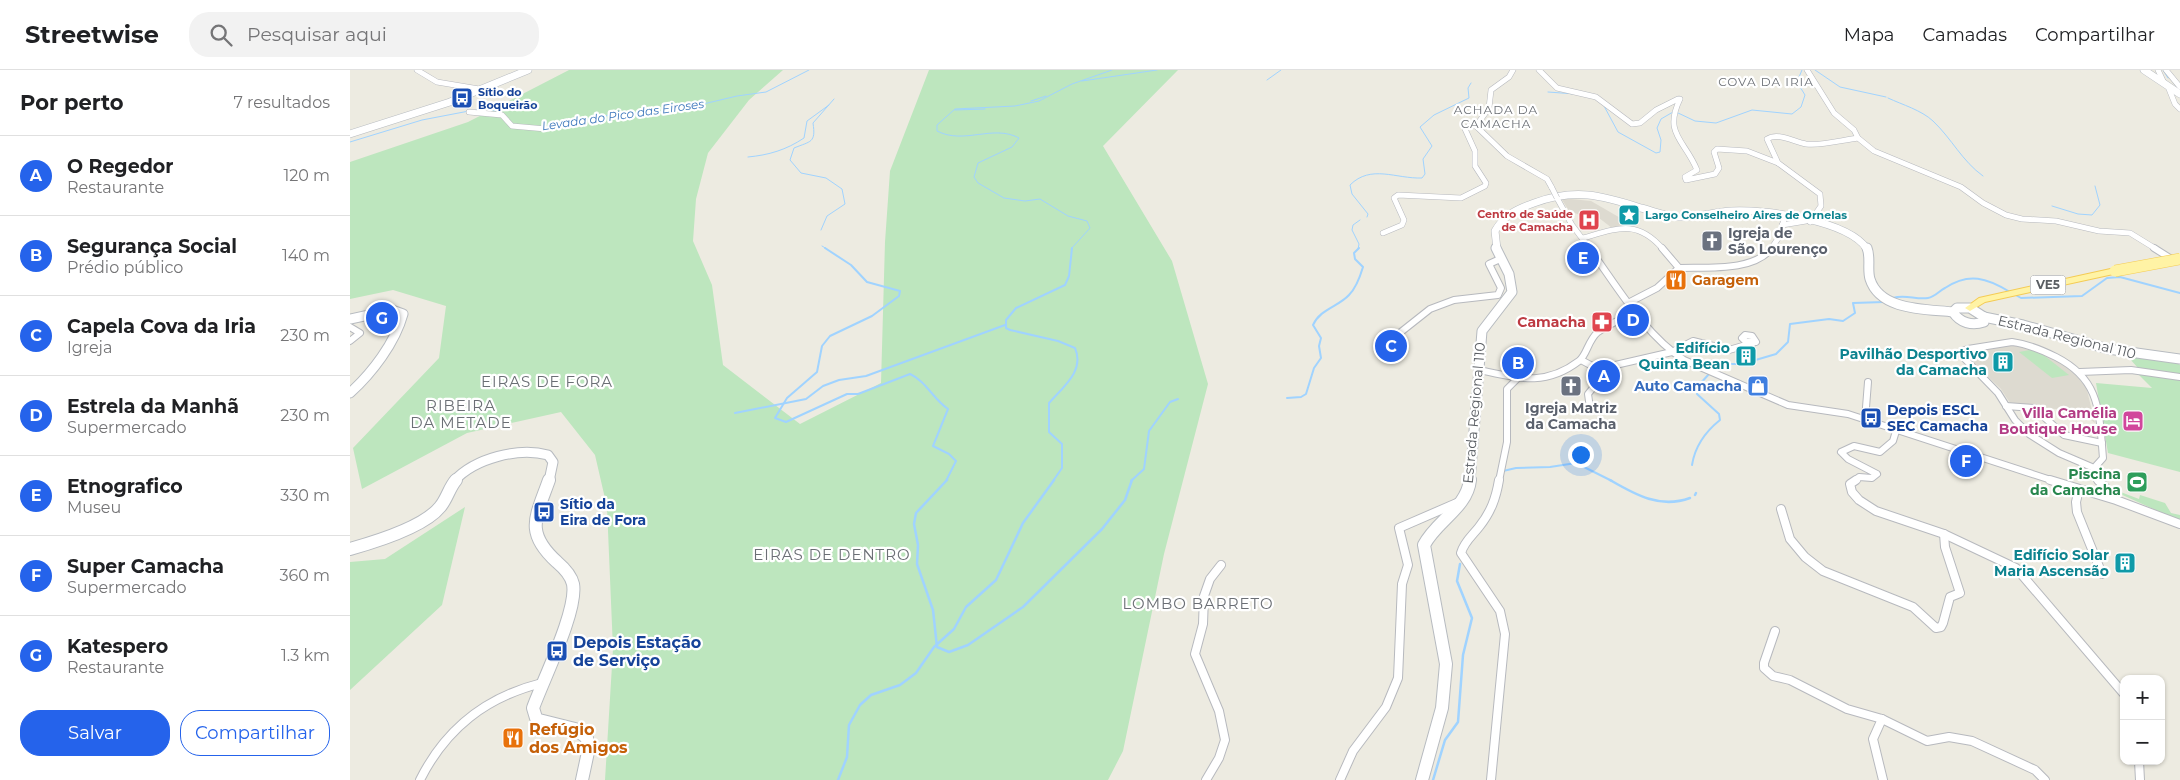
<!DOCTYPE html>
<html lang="pt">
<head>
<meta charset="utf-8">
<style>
	:root { --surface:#fff; --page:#f2f2f2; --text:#202124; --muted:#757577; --line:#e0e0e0; --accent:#2563eb }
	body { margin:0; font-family:Montserrat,sans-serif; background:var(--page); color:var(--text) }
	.controls { position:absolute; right:15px; bottom:15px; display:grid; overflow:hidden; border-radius:10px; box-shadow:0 1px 4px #0004 }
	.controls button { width:45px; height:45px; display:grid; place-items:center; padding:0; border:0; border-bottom:1px solid var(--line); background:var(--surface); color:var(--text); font:25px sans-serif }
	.you { position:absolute; left:1230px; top:384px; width:18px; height:18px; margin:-12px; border:4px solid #fff; border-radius:50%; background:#1a73e8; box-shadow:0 0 0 8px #1a73e833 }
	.badge { display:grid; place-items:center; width:32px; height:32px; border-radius:50%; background:var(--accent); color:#fff; font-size:16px; font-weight:700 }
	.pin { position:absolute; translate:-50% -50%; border:2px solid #fff; box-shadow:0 1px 5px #0006 }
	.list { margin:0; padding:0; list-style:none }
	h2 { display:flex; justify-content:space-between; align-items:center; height:65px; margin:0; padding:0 20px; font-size:21px }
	h2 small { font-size:16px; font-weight:400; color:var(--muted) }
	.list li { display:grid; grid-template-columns:32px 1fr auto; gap:15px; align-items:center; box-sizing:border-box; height:80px; padding:0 20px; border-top:1px solid var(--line) }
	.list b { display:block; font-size:19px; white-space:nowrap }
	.list p { margin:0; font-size:16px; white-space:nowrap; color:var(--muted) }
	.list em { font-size:16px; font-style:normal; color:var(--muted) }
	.actions { display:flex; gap:10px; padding:15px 20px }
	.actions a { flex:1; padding:11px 0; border:1px solid var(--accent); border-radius:20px; text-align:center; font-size:18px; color:var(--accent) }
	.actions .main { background:var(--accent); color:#fff }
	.icon { flex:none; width:28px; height:28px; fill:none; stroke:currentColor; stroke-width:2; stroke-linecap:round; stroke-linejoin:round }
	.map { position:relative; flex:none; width:1830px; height:710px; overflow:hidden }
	header { display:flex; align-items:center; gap:30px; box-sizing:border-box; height:70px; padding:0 25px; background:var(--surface); border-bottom:1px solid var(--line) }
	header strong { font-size:24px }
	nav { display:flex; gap:28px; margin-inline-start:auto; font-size:18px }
	.search { width:350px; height:45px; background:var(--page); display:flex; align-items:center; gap:12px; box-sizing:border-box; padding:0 18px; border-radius:20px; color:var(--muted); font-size:19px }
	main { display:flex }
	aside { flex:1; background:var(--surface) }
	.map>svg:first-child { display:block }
</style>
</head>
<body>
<header>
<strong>Streetwise</strong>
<div class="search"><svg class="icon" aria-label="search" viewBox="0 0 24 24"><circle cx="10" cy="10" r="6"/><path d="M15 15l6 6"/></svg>Pesquisar aqui</div>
<nav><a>Mapa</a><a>Camadas</a><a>Compartilhar</a></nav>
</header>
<main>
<aside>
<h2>Por perto<small>7 resultados</small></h2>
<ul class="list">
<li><span class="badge">A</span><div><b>O Regedor</b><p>Restaurante</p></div><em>120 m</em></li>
<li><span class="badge">B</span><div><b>Segurança Social</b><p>Prédio público</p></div><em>140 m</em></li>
<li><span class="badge">C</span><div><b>Capela Cova da Iria</b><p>Igreja</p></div><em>230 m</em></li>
<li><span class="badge">D</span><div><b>Estrela da Manhã</b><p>Supermercado</p></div><em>230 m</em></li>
<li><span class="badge">E</span><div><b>Etnografico</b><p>Museu</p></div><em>330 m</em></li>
<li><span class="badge">F</span><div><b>Super Camacha</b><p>Supermercado</p></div><em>360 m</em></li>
<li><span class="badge">G</span><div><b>Katespero</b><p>Restaurante</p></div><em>1.3 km</em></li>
</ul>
<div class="actions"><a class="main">Salvar</a><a>Compartilhar</a></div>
</aside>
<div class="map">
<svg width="1830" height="710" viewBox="0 0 1830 710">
	<rect width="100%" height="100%" fill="#edebe1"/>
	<g fill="#dddad0">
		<path d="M1211,128L1241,131L1279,153L1262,158L1240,141L1233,146L1219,141Z"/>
		<path d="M1663,275L1683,278L1712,293L1735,312L1745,353L1737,347L1706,339L1662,336L1651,319L1617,287L1623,281Z"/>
	</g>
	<g fill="#bde6be">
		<path d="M219,0H433L399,30L358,83L346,129L343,171L362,215L373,295L450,354L531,313L535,172L540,101L579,0H828L753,76L822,191L858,314L814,484L773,681L758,710H255L263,579L257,437L245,385L211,342L117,363L12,419L3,378L89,288L96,236L43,220L0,229V92L118,52Z"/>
		<path d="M1686,279L1719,305L1702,308L1669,282Z"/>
		<path d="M1768,282L1825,292L1830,295V304L1788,298L1780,289Z"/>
		<path d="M1785,301L1830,307V402L1758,383L1746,313L1802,318Z"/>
		<path d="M1768,421L1789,429L1790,425L1815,433L1821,443L1830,445V451L1768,423Z"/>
		<path d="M115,437L92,535L0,620V492L35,489Z"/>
	</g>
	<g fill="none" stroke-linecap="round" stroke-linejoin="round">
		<g stroke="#a0d3ff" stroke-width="1">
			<path d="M1465,0L1490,17L1536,27"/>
			<path d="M1813,0L1818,8"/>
			<path d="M917,10L931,0"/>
			<path d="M732,11L807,0"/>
			<path d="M1198,22L1225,24"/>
			<path d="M1538,28C1553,35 1571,40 1583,51C1602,69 1612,91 1633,106"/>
			<path d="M681,31L696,26"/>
			<path d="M1254,36L1268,62L1306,83L1310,82L1311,70L1307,58L1311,49L1323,42"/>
			<path d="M126,40L140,39L152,43"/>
			<path d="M605,40L635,39"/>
			<path d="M1326,42L1345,51L1366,53L1402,40L1442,44L1451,37L1455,25L1447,12L1452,0"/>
			<path d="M197,58L251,46L328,40L387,26L416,22L459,0"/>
			<path d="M0,72L72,50L119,41"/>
			<path d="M398,87C419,85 436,80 454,68L457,51L479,35"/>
			<path d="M1702,136L1728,144L1742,145L1750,135L1745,116"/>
			<path d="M1017,147L1018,144L1002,124L1000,115C1021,94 1046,109 1072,108L1075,104L1073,89L1082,76L1070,57L1084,45L1119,28L1118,18L1121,13"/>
			<path d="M471,160L477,146L495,134L492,119L476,108L451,103L440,90L444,78C461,71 466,73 463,53L484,29"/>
			<path d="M472,176L477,179"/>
			<path d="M721,179L740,158L737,151L718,146L690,129L675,131L654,128L628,113L624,107L628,93L662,77L669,68C643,54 614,75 587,61V55L605,39L665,36L689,31L722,14L762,0"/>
			<path d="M1008,179L1009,174L1002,160L1003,155L1010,150"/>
		</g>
		<g stroke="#a0d3ff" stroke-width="2">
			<path d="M475,178L501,195L517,212L550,221L549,226L522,246L480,266L472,276L467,302L437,328L425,348L436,352L497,324H508L560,304C576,311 583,329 598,339L583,376L599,384L606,391L596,411"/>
			<path d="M1664,224L1671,228L1732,226L1757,208L1770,207L1830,223"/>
			<path d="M1543,228C1555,224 1566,230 1578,228C1585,227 1589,221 1595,218C1619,202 1637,208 1660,222"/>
			<path d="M1363,301L1373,294H1392L1426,284L1438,272L1440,254L1479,249L1493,251L1505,243L1503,233L1534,232"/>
			<path d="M937,328L951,327L956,324L964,298L971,288L969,276L971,268L963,255C970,239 988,237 999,225C1006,218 1010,207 1013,197L1005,189L1004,183L1009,178"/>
			<path d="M385,343L456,329L473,316L489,310L516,306L655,255"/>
			<path d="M1342,395C1345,376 1355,362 1370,350L1369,344L1347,324L1349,315L1359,304"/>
			<path d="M1153,401L1166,398L1200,397L1226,393L1262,411"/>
			<path d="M703,411L712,398V374L699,362V333C713,317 735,301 725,278L708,271L660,260L656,258V250L666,238L715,215L719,206L722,178"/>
			<path d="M781,411L794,399L799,361L820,332L828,329"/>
		</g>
		<g stroke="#a0d3ff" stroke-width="2.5">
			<path d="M597,410L566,443L564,454L568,475L567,494L583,540L587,577L599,582L618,575L673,537L752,459L775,430L782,410"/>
			<path d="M1260,410C1286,425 1310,439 1340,428"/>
			<path d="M1345,425L1346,423"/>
			<path d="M488,710L497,687L499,655L510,635L521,625L550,615L566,603L584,577L604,559L616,537L646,510L673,453L704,410"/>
			<path d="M1083,710L1095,670L1108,652L1113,585L1122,548L1107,511L1110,494"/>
		</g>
		<g stroke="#b7b9be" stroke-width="6">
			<g id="street-far2">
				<path d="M67,0L87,12L129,19"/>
				<path d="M1189,0L1207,18L1246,27L1282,54L1290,53L1306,40L1328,29"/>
				<path d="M1457,0L1484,43L1504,60L1508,68"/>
				<path d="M1808,0L1814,13"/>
				<path d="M1816,0L1830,17"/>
				<path d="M1821,18L1819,19L1825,34L1830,39"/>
				<path d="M1330,29C1313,64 1335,70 1347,100L1335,107L1336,110L1365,104L1369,98L1364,82L1367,79L1397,81L1428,93"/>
				<path d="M119,42L152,45L162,56L196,59"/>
				<path d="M1126,56L1157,86L1197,109L1202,118"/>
				<path d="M1126,56L1139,38L1141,20L1159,7L1163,0"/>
				<path d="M1207,128L1222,155L1240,179"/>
				<path d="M1460,152L1471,136L1470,124L1428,93L1417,69C1428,62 1444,72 1456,74C1472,76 1492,70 1508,68L1524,81L1611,117L1633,133L1656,145L1672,149L1706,151L1749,161L1780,163L1806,179"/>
				<path d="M1432,155L1456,151"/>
				<path d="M1033,163L1052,155L1054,150L1044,128L1048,125L1111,128L1135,116L1136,113L1125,96V81L1115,59L1119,56H1126"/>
				<path d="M1233,168C1268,158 1287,149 1313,179"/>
				<path d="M1421,179L1429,167L1435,146"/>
			</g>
		</g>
		<g stroke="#b7b9be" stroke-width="8">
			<g id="street-far1">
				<path d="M1239,178C1267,216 1294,264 1334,290L1438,335L1498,344L1704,411"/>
				<path d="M1312,178L1329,198"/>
				<path d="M1804,178L1823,190"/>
				<path d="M1329,198C1357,197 1403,202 1422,178"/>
				<path d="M1280,232L1307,218L1329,198"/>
				<path d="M0,257L10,263L0,271"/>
				<path d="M1395,265L1402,266L1406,272H1396L1392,268Z"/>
				<path d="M1662,272C1678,274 1692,280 1706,287C1751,310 1749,342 1753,388L1744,398L1709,383L1679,364L1665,350L1648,323L1612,286V281L1618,279Z"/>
				<path d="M1037,273L1080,239L1104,230L1148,225L1151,218L1139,194L1150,189"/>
				<path d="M1231,290L1248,299L1322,282L1343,271L1379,280L1403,273"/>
				<path d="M1129,300C1167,308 1195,317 1229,291C1237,285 1238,270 1248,262C1259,254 1274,248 1286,242"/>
				<path d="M1730,302L1781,300L1830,307"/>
				<path d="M1656,336L1684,338L1714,365L1752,373"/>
				<path d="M1240,338L1238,324L1250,309L1245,299"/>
				<path d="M1515,350L1518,312"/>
				<path d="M1744,398L1748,411"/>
				<path d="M1149,411L1157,372V319L1168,308"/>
				<path d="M1504,411L1509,407L1522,408L1527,404L1498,389L1491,382L1504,376L1530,382L1543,371L1546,361"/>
			</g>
		</g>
		<g stroke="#b7b9be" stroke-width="10">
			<g id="street">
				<path d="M1506,410L1500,414L1502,422L1509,430L1526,441L1594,464L1666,498L1774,624"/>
				<path d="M1700,410L1766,430L1830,454"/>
				<path d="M1748,410L1766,429"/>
				<path d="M1729,419L1726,432L1727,442L1752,504"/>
				<path d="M1431,439L1440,469L1455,487L1473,501L1563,537L1586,558L1591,557L1593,553L1600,527L1610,523L1595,477L1594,464"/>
				<path d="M1425,561L1414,593V598L1423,606L1440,610L1497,639L1532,649L1577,671L1599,667L1622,671L1685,700L1695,710"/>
				<path d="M1532,649L1523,669L1533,710"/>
				<path d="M1789,691L1790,710"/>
				<path d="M70,710C96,658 136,627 192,613"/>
				<path d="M856,710L869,688L875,670L869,641L845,584L853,554L854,526L860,509L871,495"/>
				<path d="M990,710L1003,681L1036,637L1048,608L1052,514L1058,495L1049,458L1109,432"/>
				<path d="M1141,710L1155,564L1150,541L1111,483C1114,472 1122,466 1129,457C1141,442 1146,428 1149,410"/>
			</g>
		</g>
		<g stroke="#b7bbc0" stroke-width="8">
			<g id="secondary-far2">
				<path d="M1794,0L1830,24"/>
				<path d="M0,64L100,32L178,0"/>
				<path d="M1147,179L1145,161C1154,145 1167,139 1184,133C1225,118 1251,125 1291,138C1303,141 1316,146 1328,147C1346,148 1364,142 1381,141C1414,139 1498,150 1517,179"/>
			</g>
		</g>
		<g stroke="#b7bbc0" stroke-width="11">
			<g id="secondary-far1">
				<path d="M1517,178C1521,188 1517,199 1520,209C1530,241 1576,239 1603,242"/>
				<path d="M1603,242C1610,253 1622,256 1634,252V247"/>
				<path d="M1603,242L1607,238H1620L1634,247"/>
				<path d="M1634,247L1673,255L1758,279L1830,289"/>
				<path d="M0,249L42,240L53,244C45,273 22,303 0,323"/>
				<path d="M104,411C125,388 169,377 198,385L203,392L199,411"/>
				<path d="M1120,411L1132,261L1162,222L1159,204L1146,178"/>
			</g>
		</g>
		<g stroke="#b7bbc0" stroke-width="14">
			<g id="secondary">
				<path d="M199,410C186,447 174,462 207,492C214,498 221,505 223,514C228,540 193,610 183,638L186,648L189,650L225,659L237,668L238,682L232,710"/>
				<path d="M0,479C25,472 74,457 90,437C97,429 99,418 106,410"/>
				<path d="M1072,710L1092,638L1096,594L1074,475C1086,451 1117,438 1120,410"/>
			</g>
		</g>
		<g stroke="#f4cb54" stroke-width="2">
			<path id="primary" d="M1765,198L1768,199V203L1635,232L1620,241L1615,238L1629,228Z"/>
		</g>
		<use href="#street-far2" stroke="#fff" stroke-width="5"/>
		<use href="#street-far1" stroke="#fff" stroke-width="6"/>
		<use href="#street" stroke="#fff" stroke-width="8"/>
		<use href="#secondary-far2" stroke="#fff" stroke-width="7"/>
		<use href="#secondary-far1" stroke="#fff" stroke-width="9"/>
		<use href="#secondary" stroke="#fff" stroke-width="12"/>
		<use href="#primary" fill="#fff3a5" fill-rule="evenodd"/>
		<g stroke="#b7b9be" stroke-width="6" stroke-linecap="butt">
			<path id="street-bridge" d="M1202,118L1207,128"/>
		</g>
		<g stroke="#f4cb54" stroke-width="12" stroke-linecap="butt">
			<path id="primary-bridge" d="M1765,201L1830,189"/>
		</g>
		<use href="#street-bridge" stroke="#fff" stroke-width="5"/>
		<use href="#primary-bridge" stroke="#fff3a5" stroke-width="11"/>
	</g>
	<defs>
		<g id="bus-square" transform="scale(1.125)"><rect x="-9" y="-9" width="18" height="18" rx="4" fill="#1a4fb4" stroke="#fff"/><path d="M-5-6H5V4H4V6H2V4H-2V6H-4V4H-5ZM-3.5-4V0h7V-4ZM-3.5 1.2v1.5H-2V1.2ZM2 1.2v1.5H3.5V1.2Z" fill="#fff"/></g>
		<g id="sight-square" transform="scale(1.125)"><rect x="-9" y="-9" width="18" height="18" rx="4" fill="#0f9aa8" stroke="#fff"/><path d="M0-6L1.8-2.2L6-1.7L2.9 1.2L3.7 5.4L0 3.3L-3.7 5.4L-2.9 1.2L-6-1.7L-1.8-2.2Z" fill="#fff"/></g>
		<g id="hospital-square" transform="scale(1.125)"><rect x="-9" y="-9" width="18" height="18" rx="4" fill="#e0444e" stroke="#fff"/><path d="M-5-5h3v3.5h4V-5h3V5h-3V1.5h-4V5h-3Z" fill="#fff"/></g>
		<g id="church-square" transform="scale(1.125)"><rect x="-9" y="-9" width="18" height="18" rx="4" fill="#6b7280" stroke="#fff"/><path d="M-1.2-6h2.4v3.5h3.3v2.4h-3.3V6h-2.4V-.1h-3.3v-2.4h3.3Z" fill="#fff"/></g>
		<g id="restaurant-square" transform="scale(1.125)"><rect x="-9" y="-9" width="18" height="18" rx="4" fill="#e8710a" stroke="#fff"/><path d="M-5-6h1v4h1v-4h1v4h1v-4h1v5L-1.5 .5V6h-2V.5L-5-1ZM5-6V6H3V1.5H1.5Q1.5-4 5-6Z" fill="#fff"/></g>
		<g id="pharmacy-square" transform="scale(1.125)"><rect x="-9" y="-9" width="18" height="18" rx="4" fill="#e0444e" stroke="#fff"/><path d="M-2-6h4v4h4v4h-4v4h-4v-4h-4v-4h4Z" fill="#fff"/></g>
		<g id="building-square" transform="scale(1.125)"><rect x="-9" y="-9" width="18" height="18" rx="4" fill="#0f9aa8" stroke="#fff"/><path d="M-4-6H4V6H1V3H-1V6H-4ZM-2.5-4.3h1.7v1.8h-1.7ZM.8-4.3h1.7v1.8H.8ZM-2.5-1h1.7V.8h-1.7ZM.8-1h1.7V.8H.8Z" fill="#fff"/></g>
		<g id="shop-square" transform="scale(1.125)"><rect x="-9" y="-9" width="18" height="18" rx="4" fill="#3f7fe0" stroke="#fff"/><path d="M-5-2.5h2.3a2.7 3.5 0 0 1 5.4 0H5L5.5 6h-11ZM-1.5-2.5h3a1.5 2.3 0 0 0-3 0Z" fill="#fff"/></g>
		<g id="hotel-square" transform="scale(1.125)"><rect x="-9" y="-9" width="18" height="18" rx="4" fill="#d1479c" stroke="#fff"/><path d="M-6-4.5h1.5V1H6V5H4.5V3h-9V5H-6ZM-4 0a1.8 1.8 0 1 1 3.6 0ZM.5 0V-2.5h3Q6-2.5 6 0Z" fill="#fff"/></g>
		<g id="stadium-square" transform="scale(1.125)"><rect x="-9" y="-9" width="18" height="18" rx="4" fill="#2e9e5b" stroke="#fff"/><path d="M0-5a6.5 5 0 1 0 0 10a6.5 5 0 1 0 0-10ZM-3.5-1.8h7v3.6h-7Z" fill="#fff"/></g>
	</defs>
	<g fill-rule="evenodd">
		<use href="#bus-square" x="112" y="28"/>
		<use href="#sight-square" x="1279" y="145"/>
		<use href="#hospital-square" x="1239" y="150"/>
		<use href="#church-square" x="1362" y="171"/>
		<use href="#restaurant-square" x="1326" y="210"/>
		<use href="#pharmacy-square" x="1252" y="252"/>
		<use href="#building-square" x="1396" y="286"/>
		<use href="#building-square" x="1653" y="292"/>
		<use href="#church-square" x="1221" y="316"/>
		<use href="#shop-square" x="1408" y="316"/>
		<use href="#bus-square" x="1521" y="348"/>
		<use href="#hotel-square" x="1783" y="351"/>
		<use href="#stadium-square" x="1787" y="412"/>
		<use href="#bus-square" x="194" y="442"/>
		<use href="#building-square" x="1775" y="493"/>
		<use href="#bus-square" x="207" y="581"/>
		<use href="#restaurant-square" x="163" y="668"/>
	</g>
	<g text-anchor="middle" stroke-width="4.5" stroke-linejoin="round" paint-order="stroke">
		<g font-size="11" font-weight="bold" fill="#164399" stroke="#fff" text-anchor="start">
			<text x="128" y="26">Sítio do<tspan x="128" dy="13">Boqueirão</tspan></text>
		</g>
		<g font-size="11" font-weight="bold" fill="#be3a42" stroke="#fff" text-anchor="end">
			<text x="1223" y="148">Centro de Saúde<tspan x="1223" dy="13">de Camacha</tspan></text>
		</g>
		<g font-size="11" font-weight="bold" fill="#0d838f" stroke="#fff" text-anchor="start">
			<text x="1295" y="149">Largo Conselheiro Aires de Ornelas</text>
		</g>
		<g font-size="12" letter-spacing="1" fill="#6b6f75" stroke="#fff">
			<text x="1416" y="16">COVA DA IRIA</text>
			<text x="1146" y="44">ACHADA DA<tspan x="1146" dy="14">CAMACHA</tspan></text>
		</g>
		<g font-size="12" font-style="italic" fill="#3e78bc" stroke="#fff">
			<text transform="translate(273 45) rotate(-8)" y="4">Levada do Pico das Eiroses</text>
		</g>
		<rect fill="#fff" stroke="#8c8e92" stroke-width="1" x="1680.5" y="205.5" width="35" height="19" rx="4"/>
		<g font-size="12" font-weight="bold" fill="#5a5e63">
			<text x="1698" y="219">VE5</text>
		</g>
		<g font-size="14" font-weight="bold" fill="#5b616d" stroke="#fff" text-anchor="start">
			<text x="1378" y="168">Igreja de<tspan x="1378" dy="16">São Lourenço</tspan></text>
			<text x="1221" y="343" text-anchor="middle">Igreja Matriz<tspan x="1221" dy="16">da Camacha</tspan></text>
		</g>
		<g font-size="14" font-weight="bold" fill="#c56008" stroke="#fff" text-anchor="start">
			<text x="1342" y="215">Garagem</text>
		</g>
		<g font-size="14" font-weight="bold" fill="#be3a42" stroke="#fff" text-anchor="end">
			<text x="1236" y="257">Camacha</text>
		</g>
		<g font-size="14" fill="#5a5e63" stroke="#fff">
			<text transform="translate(1717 267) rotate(14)" y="5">Estrada Regional 110</text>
			<text transform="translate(1124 343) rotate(-85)" y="5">Estrada Regional 110</text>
		</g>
		<g font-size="14" font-weight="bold" fill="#0d838f" stroke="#fff" text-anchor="end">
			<text x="1380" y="283">Edifício<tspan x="1380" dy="16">Quinta Bean</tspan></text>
			<text x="1637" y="289">Pavilhão Desportivo<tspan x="1637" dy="16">da Camacha</tspan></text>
			<text x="1759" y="490">Edifício Solar<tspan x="1759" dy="16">Maria Ascensão</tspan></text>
		</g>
		<g font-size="14" font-weight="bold" fill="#366cbe" stroke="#fff" text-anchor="end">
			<text x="1392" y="321">Auto Camacha</text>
		</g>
		<g font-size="14" font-weight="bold" fill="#164399" stroke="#fff" text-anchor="start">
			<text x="1537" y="345">Depois ESCL<tspan x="1537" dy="16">SEC Camacha</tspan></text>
			<text x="210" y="439">Sítio da<tspan x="210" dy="16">Eira de Fora</tspan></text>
		</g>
		<g font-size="14" font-weight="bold" fill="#b23c85" stroke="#fff" text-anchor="end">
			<text x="1767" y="348">Villa Camélia<tspan x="1767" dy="16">Boutique House</tspan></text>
		</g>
		<g font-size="14" font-weight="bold" fill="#27864d" stroke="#fff" text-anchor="end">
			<text x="1771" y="409">Piscina<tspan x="1771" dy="16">da Camacha</tspan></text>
		</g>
		<g font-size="15" letter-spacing="1" fill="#6b6f75" stroke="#fff">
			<text x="197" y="317">EIRAS DE FORA</text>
			<text x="111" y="341">RIBEIRA<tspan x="111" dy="17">DA METADE</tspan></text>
			<text x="482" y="490">EIRAS DE DENTRO</text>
			<text x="848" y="539">LOMBO BARRETO</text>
		</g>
		<g font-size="16" font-weight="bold" fill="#164399" stroke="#fff" text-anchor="start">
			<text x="223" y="578">Depois Estação<tspan x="223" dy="18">de Serviço</tspan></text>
		</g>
		<g font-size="16" font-weight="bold" fill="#c56008" stroke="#fff" text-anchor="start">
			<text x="179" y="665">Refúgio<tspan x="179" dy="18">dos Amigos</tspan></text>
		</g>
	</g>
</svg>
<div class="controls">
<button>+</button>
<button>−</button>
</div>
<div class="you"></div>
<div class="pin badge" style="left:1254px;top:306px">A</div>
<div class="pin badge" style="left:1168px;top:293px">B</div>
<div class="pin badge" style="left:1041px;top:276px">C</div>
<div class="pin badge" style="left:1283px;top:250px">D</div>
<div class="pin badge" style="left:1233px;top:188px">E</div>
<div class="pin badge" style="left:1616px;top:391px">F</div>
<div class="pin badge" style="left:32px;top:248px">G</div>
</div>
</main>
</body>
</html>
